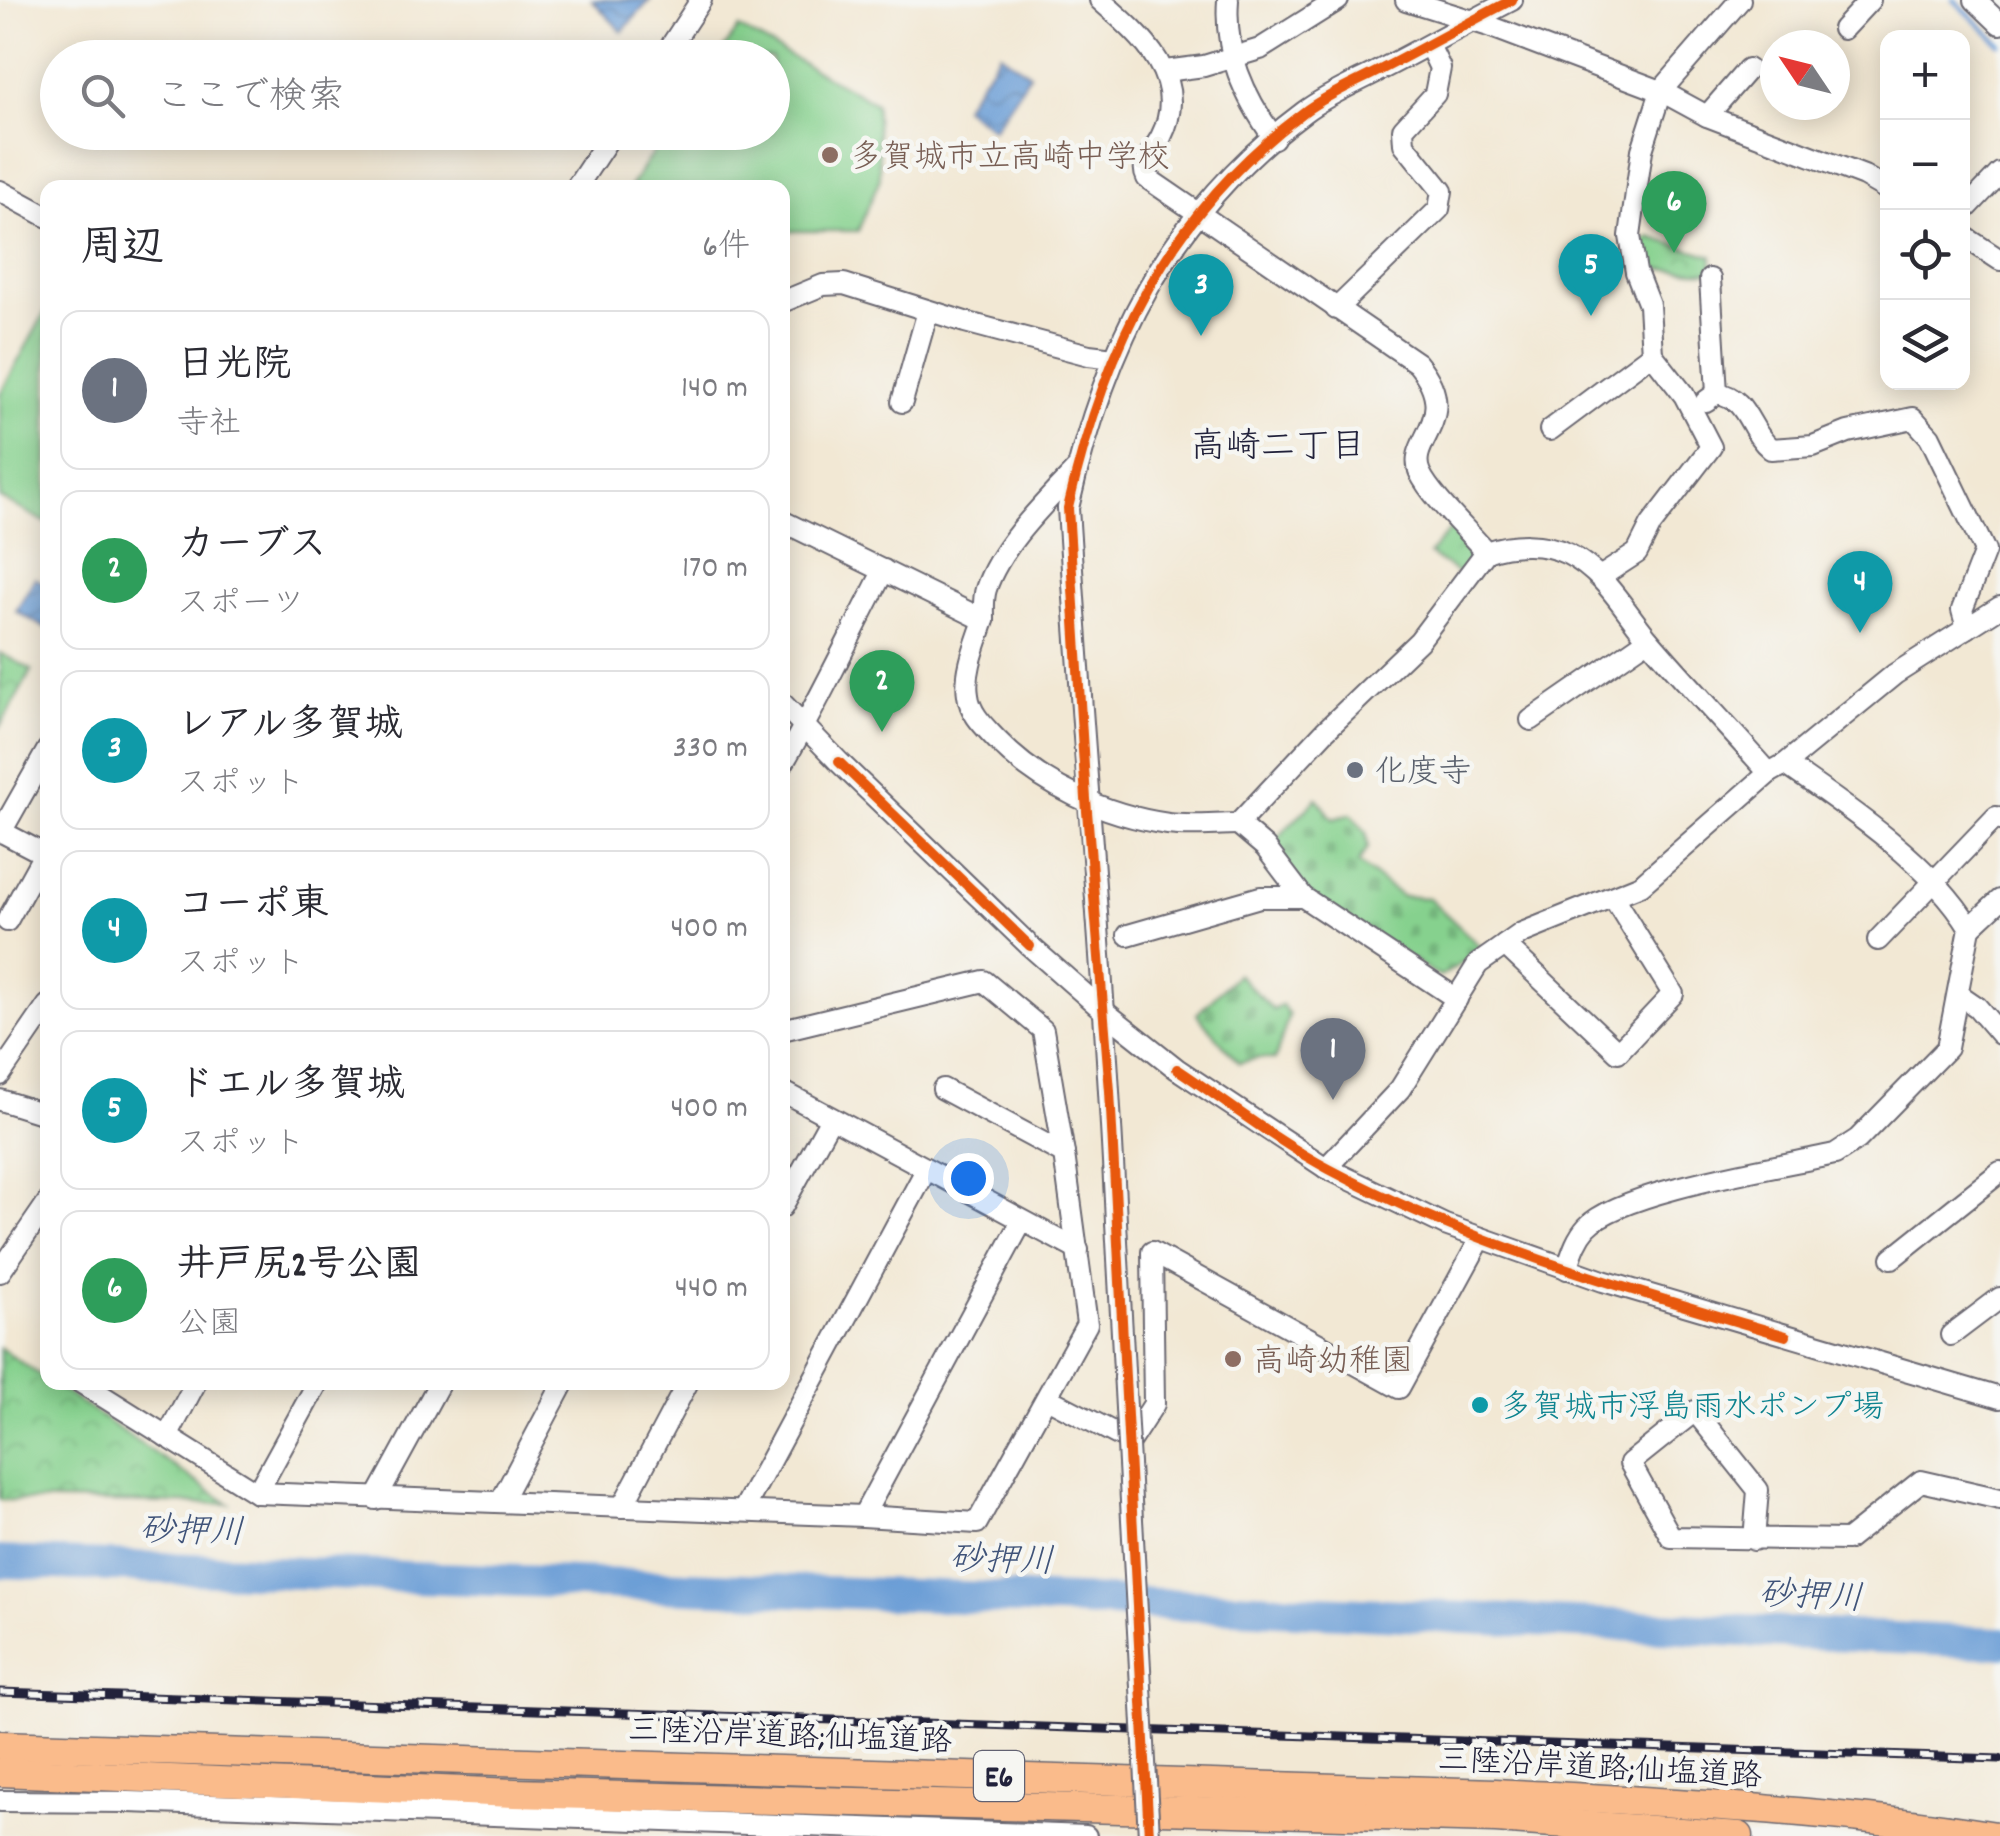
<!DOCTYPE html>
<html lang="ja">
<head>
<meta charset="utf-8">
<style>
	:root { --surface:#fff; --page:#f7f7f7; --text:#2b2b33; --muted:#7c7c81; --line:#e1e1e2; --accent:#1a73e8 }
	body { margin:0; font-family:Dekko,"Klee One",sans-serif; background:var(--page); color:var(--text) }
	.controls { position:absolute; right:30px; top:30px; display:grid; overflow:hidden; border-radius:20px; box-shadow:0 5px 25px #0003 }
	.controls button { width:90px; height:90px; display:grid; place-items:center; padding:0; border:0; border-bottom:2px solid var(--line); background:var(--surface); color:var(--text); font:50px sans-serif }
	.compass { position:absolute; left:1760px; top:30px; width:90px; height:90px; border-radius:50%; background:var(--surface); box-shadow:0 5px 25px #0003; rotate:305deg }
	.you { position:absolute; left:968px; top:1178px; width:35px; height:35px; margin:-25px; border:8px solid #fff; border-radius:50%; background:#1a73e8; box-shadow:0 0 0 15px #1a73e833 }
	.badge { display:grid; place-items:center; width:65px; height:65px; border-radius:50%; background:var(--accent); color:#fff; font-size:32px; font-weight:700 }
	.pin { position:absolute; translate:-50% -82px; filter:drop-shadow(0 2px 5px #0008) }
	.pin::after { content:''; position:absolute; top:52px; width:35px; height:30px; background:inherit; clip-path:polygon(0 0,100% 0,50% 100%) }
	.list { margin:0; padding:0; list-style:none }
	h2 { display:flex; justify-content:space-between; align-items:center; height:130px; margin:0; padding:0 40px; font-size:42px }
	h2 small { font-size:32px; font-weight:400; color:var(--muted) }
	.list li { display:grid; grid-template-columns:65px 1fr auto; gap:30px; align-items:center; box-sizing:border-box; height:160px; margin:0 20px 20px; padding:0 20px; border:2px solid var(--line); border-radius:20px }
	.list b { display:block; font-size:38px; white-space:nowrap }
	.list p { margin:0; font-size:32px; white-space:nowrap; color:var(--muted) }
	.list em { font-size:32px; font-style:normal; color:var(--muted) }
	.icon { flex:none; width:55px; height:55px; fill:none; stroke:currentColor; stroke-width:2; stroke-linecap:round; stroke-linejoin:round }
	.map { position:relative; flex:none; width:2000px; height:1836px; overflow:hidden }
	.search { position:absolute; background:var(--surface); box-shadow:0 5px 25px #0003; left:40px; top:40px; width:750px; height:110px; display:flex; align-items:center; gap:25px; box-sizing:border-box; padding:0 35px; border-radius:55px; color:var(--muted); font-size:38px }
	.panel { position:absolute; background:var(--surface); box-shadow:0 5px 25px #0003; left:40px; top:180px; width:750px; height:1210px; border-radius:20px }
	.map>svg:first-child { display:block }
</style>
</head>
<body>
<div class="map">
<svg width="2000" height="1836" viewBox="0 0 2000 1836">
	<defs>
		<pattern id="cemetery-stones" width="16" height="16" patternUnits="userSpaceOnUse" patternTransform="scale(2.5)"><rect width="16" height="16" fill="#86d18e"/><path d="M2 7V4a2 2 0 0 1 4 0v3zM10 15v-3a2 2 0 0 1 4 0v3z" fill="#73b37b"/></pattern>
		<pattern id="park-crowns" width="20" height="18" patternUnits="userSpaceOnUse" patternTransform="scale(2.5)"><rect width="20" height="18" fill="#86d18e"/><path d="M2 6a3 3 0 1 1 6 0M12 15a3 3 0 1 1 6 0" fill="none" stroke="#73b37b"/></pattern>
		<pattern id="water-waves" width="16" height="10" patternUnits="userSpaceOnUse" patternTransform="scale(2.5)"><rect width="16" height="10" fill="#6b9dd6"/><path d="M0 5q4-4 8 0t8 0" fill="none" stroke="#5880af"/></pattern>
	</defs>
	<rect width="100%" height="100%" fill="#f6f6f2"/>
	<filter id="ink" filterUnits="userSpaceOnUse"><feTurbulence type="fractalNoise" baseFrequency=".01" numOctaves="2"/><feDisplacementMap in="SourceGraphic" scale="20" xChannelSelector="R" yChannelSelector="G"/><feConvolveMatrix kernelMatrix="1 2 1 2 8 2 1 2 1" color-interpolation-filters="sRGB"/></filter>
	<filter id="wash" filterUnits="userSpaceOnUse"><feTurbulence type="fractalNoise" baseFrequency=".0048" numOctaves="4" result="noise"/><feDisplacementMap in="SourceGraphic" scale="40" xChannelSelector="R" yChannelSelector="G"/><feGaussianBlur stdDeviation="2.25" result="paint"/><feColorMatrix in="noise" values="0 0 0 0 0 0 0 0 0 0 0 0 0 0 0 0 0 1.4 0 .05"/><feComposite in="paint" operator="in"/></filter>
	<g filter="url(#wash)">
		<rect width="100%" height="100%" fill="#f2e8d4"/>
		<g fill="url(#cemetery-stones)" stroke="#547a64" stroke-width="2.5">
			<path d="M1317,798L1333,819L1351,814L1366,832L1368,848L1358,863L1401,896L1429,898L1483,949L1440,977L1305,893L1270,845Z"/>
			<path d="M1237,974L1273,1010L1282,1005L1289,1015L1275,1060L1258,1058L1239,1063L1197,1014Z"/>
		</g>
		<g fill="url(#park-crowns)" stroke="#547a64" stroke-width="2.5">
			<path d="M1650,237L1712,256V272L1644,268L1640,243Z"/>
			<path d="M1455,524L1477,552L1461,575L1429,554Z"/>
			<path d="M0,653L32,670L0,727Z"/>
			<path d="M0,1348L229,1504L0,1500Z"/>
		</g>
		<g fill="#86d18e" stroke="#547a64" stroke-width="2.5">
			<path d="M739,28L875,103L880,178L858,231H783L782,188L630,187L666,133L772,132V58L718,57Z"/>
			<path d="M47,309V523L0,498V394Z"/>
		</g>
		<g fill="url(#water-waves)" stroke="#466088" stroke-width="2.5">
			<path d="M592,0H650L622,32Z"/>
			<path d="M1000,53L1030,74L993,129L963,107Z"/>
			<path d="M35,578L47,585V629L16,611Z"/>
		</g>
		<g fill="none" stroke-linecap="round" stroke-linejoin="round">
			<path stroke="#6b9dd6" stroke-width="5" d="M1954,0L2000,44"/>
			<path stroke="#6b9dd6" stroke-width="32" d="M0,1562L1214,1606L2000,1643"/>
		</g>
	</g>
	<g filter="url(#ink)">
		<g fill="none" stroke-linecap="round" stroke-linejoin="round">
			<g stroke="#6b6771" stroke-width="24">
				<g id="minor">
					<path d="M1100,0C1140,35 1191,78 1161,137C1154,151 1139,162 1147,178L1417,363C1464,419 1405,440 1420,473C1430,495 1469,532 1486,552C1511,543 1544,542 1568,554C1607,574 1624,611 1651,642C1689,686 1730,729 1769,773"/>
					<path d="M1228,0C1224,53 1244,96 1274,138"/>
					<path d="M1406,0L1489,26L1661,91L1707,116L1864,176L1888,190"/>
					<path d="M1975,0L2000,24"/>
					<path d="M1843,29L1870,0"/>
					<path d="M663,58L701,0"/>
					<path d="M1165,71L1204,66L1260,49L1338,0"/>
					<path d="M1707,116L1748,69"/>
					<path d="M576,188L613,132"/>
					<path d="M0,191L48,217"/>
					<path d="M1962,213L2000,173"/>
					<path d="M1962,235L2000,260"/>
					<path d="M782,302L823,285L844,284L965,322L1089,355L1114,358"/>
					<path d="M1336,309L1439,209L1442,191L1404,144L1403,129L1435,94L1440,68L1429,45"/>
					<path d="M1717,393C1749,398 1748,431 1771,449L1813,446L1848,432L1913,418L1930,437L1985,551L1962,610L1967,628"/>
					<path d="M1706,401L1717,393L1710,279"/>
					<path d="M902,402L928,311"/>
					<path d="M1550,430L1652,354"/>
					<path d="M782,521L984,620C984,609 983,598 986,589C1000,546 1045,503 1075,471"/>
					<path d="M1600,577L1637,553L1651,525L1711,447L1684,395L1652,354L1649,305L1636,272L1630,236L1642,150L1661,91L1740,0"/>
					<path d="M984,620C977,642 964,671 968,695C970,714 985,727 997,740C1041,786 1105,815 1168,824C1191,827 1215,824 1238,824L1325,731L1419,641L1486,552"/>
					<path d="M782,703L839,762L1030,946L1105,1012L1177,1069L1326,1168L1445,1225L1603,1281L2000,1398"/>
					<path d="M1531,720L1648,639"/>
					<path d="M782,765C819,702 850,635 884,570"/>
					<path d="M1238,824L1265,847L1303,897L1457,999"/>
					<path d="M0,831L48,856"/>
					<path d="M1,832L48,749"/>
					<path d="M7,921L44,854"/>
					<path d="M1970,928L2000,900"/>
					<path d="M1128,935L1260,897H1303"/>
					<path d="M1878,940L1996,817L2000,820"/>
					<path d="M1505,945L1618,1052L1673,994L1613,897"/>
					<path d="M1958,994L1977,1007L2000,1034"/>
					<path d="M0,1075L48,1005"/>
					<path d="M943,1089L1064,1154"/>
					<path d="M782,1091L1078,1250"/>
					<path d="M0,1100L48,1115"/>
					<path d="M1326,1168L1400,1089L1478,964L1522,933L1641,885L1769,773L1785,764L1895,674L2000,607"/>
					<path d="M782,1207L831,1118"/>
					<path d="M1116,1222C1105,983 1083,746 1068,508C1105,346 1168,213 1304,112C1328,94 1358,82 1384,68C1427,46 1469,22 1512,0"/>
					<path d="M1892,1258L2000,1172"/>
					<path d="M1567,1269C1572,1254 1576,1239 1587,1227C1620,1191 1781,1166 1835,1154L1858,1139L1947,1048L1970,928C1932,864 1846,806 1785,764"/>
					<path d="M0,1272L48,1202"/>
					<path d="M1951,1335L2000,1298"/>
					<path d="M80,1382L257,1493L863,1516L977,1523L1087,1324L1064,1154L1043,1030L984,981L782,1030"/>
					<path d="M1047,1398L1130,1441L1154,1404L1152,1252L1399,1388L1481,1238"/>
					<path d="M167,1437L196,1382"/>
					<path d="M257,1493L318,1382"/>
					<path d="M376,1499L440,1382"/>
					<path d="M501,1501L564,1382"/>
					<path d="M622,1507L688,1382"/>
					<path d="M743,1511L926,1170"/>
					<path d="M863,1516L1022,1221"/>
					<path d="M1754,1540L1758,1490L1695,1411L1630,1463L1671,1537L1847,1540L1921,1481L2000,1499"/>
					<path d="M0,1801L128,1802L1086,1836"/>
				</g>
			</g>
			<g stroke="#6b6771" stroke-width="31">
				<g id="highway">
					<path d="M0,1745L1496,1793C1662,1802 1831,1809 1996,1836"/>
					<path d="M0,1772L515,1793L1496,1819L1739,1836"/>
				</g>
			</g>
			<use href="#minor" stroke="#fff" stroke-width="20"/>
			<use href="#highway" stroke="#fabb8b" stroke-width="28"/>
			<g stroke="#22223b" stroke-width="9">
				<path id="rail" d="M0,1692L2000,1759"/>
			</g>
			<use href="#rail" stroke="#f6f6f2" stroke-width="5" stroke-dasharray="15" stroke-linecap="butt"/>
			<g stroke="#6b6771" stroke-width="24" stroke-linecap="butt">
				<path id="minor-bridge" d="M1116,1222L1149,1836"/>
			</g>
			<use href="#minor-bridge" stroke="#fff" stroke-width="20"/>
			<g stroke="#f6f6f2" stroke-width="16">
				<g id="cycleway">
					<path d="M839,762L1030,946"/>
					<path d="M1177,1069C1227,1102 1276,1141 1329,1169C1473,1246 1630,1290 1786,1336"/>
					<path d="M1149,1836L1110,1091L1086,799L1068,508C1105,346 1168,213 1304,112C1328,94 1358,82 1384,68C1427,46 1469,22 1512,0"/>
				</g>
			</g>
			<use href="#cycleway" stroke="#e8590c" stroke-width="10"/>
		</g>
	</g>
	<g fill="#8d6e63" stroke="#f6f6f2" stroke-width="4">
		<circle cx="830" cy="155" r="10"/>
		<circle cx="1233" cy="1359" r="10"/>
	</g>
	<circle fill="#6b7280" stroke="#f6f6f2" stroke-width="4" cx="1355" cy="770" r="10"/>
	<circle fill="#0f9aa8" stroke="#f6f6f2" stroke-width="4" cx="1480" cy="1405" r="10"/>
	<g text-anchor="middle" stroke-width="9" stroke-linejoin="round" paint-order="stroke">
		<rect fill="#f6f6f2" stroke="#626272" stroke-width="2.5" x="974" y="1751" width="50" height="50" rx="8"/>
		<g font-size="30" font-weight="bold" fill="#22223b">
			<text x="999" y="1786">E6</text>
		</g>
		<g font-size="32" fill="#785e54" stroke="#f6f6f2" text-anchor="start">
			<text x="850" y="166">多賀城市立高崎中学校</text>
			<text x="1253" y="1370">高崎幼稚園</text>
		</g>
		<g font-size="32" fill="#5b616d" stroke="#f6f6f2" text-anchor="start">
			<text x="1375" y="781">化度寺</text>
		</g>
		<g font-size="32" fill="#0d838f" stroke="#f6f6f2" text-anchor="start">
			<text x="1500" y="1416">多賀城市浮島雨水ポンプ場</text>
		</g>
		<g font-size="32" fill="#22223b" stroke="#f6f6f2">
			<text transform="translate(790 1734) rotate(2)" y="11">三陸沿岸道路;仙塩道路</text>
			<text transform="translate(1600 1766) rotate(3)" y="11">三陸沿岸道路;仙塩道路</text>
		</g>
		<g font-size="35" fill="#22223b" stroke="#f6f6f2">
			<text x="1278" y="456">高崎二丁目</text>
		</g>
		<g font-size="35" font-style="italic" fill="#3f5379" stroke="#f6f6f2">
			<text transform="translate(192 1529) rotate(2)" y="12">砂押川</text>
			<text transform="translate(1002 1558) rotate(2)" y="12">砂押川</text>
			<text transform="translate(1811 1594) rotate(3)" y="12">砂押川</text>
		</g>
	</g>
</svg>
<div class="controls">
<button>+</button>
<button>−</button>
<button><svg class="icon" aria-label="locate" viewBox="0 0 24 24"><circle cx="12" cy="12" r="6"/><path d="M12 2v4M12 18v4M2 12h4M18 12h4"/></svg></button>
<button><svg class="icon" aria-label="layers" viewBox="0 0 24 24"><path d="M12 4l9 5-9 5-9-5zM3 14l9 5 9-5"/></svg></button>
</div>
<svg class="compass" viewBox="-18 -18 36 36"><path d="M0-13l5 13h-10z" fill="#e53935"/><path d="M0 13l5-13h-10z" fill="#7c7c81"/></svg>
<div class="you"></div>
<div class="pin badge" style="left:1333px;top:1100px;background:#6b7280">1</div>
<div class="pin badge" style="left:882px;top:732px;background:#2e9e5b">2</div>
<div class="pin badge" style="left:1201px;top:336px;background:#0f9aa8">3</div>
<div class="pin badge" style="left:1860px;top:633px;background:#0f9aa8">4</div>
<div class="pin badge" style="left:1591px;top:316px;background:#0f9aa8">5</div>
<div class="pin badge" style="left:1674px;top:253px;background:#2e9e5b">6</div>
<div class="search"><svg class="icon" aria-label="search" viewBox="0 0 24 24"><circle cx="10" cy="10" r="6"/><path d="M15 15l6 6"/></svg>ここで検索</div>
<section class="panel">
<h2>周辺<small>6件</small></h2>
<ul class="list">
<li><span class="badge" style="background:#6b7280">1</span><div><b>日光院</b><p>寺社</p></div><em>140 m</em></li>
<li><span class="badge" style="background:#2e9e5b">2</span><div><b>カーブス</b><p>スポーツ</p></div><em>170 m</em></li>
<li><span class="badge" style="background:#0f9aa8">3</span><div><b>レアル多賀城</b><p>スポット</p></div><em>330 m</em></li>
<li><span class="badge" style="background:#0f9aa8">4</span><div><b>コーポ東</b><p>スポット</p></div><em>400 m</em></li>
<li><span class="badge" style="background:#0f9aa8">5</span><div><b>ドエル多賀城</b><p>スポット</p></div><em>400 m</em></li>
<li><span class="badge" style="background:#2e9e5b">6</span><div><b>井戸尻2号公園</b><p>公園</p></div><em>440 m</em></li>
</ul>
</section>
</div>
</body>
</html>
